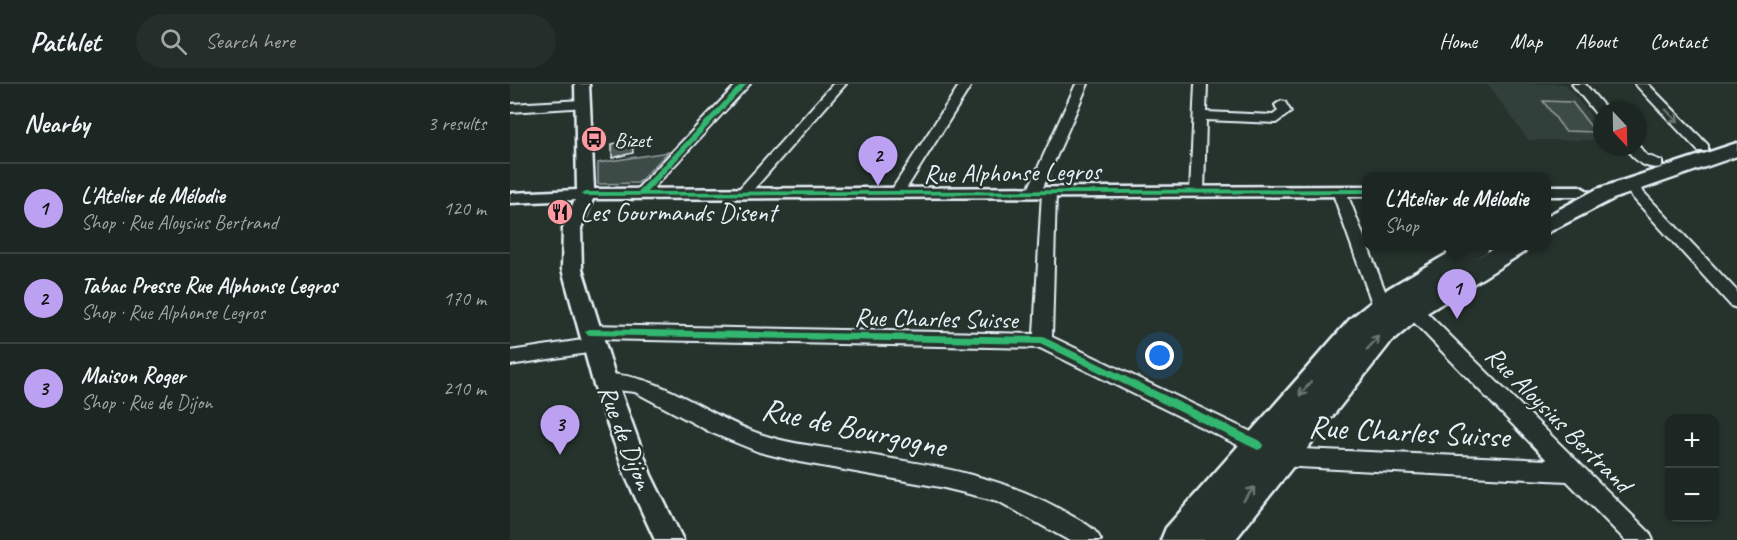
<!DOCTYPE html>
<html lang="en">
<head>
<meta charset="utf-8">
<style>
	:root { --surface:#1c2622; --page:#252e2a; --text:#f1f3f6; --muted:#a0a5a5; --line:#3a4340; --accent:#bca0f2 }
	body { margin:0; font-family:Caveat,sans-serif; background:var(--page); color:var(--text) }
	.controls { position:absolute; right:18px; bottom:18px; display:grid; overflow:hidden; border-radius:12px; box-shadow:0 2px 4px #0004 }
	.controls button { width:54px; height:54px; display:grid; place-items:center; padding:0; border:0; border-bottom:2px solid var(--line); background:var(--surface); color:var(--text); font:30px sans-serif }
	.compass { position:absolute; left:1083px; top:18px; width:54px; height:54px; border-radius:50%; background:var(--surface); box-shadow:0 2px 4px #0004; rotate:158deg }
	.you { position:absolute; left:650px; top:272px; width:21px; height:21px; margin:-15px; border:4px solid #fff; border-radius:50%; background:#1a73e8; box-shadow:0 0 0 9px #1a73e833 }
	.badge { display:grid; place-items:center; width:39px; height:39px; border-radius:50%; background:var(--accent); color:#111; font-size:20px; font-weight:700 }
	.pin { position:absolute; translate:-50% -50px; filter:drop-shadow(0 2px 3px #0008) }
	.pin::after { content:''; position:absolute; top:32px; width:21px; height:18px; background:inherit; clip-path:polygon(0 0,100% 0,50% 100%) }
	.popup { position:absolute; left:852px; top:88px; width:189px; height:78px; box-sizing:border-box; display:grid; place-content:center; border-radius:12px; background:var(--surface); filter:drop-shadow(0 2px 4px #0005); font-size:20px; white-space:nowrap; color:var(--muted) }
	.popup b { font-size:22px; color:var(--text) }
	.popup::after { content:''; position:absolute; left:50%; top:100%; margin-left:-12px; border:12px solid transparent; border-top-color:var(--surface) }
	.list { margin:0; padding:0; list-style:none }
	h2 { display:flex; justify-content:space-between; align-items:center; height:78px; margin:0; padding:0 24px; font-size:26px }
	h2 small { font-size:20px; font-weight:400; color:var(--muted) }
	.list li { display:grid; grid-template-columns:39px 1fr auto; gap:18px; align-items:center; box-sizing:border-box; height:90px; padding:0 24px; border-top:2px solid var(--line) }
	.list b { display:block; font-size:22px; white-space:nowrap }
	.list p { margin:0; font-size:20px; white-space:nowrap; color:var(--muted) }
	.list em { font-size:20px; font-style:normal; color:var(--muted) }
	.icon { flex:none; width:33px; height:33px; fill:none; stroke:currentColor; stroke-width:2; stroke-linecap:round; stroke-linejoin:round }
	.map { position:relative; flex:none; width:1227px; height:456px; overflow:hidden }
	header { display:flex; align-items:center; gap:36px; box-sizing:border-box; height:84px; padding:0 30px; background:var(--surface); border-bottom:2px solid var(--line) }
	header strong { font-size:28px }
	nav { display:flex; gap:33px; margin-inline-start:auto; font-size:21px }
	.search { width:420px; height:54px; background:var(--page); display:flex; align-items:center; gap:15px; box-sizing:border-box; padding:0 21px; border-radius:33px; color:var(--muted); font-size:22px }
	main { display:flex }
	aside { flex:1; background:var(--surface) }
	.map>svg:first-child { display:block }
</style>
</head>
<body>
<header>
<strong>Pathlet</strong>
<div class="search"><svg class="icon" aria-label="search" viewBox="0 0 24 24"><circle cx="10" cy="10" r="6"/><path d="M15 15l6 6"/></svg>Search here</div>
<nav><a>Home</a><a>Map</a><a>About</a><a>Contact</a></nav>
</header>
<main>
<aside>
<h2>Nearby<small>3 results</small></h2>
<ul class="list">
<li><span class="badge">1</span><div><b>L'Atelier de Mélodie</b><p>Shop · Rue Aloysius Bertrand</p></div><em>120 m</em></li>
<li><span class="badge">2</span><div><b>Tabac Presse Rue Alphonse Legros</b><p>Shop · Rue Alphonse Legros</p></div><em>170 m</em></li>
<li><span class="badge">3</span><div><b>Maison Roger</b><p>Shop · Rue de Dijon</p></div><em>210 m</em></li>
</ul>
</aside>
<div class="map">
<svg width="1227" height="456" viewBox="0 0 1227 456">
	<rect width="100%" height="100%" fill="#26332d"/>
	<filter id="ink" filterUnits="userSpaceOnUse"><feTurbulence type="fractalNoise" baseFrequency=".0167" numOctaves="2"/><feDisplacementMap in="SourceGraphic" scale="12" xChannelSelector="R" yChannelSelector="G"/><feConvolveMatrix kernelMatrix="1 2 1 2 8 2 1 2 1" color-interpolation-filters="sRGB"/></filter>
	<g filter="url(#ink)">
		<path fill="#333f3a" d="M978,0H1055L1092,45V56H1018Z"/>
		<g fill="#3e4b47" stroke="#939ea0" stroke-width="1.5">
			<path d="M1033,17L1062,18L1085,48L1055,47Z"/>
			<path d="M158,68L128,99L88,100V79Z"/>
		</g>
		<path fill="#505c59" stroke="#e8f1f8" stroke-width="1.5" d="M122,56L123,69L102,74V60Z"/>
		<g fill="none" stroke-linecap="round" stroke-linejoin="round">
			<g stroke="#e8f1f8" stroke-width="4">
				<g id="minor">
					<path d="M227,0H240L136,112H126L124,109L126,106Z"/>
					<path d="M323,0H336L238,112H228L226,109L228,106Z"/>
					<path d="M450,0H462L391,113H381L379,110Z"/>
					<path d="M566,0H578L531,108L524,112L519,111L517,108Z"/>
					<path d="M685,0H697L696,28L763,31L768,27L765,21L771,17L775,18L781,28L766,39L696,36L694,108L687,112L680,108Z"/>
					<path d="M1062,0H1075L1098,27H1092V32L1087,31Z"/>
					<path d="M1125,0H1138L1198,61V67H1188Z"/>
					<path d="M73,16L79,20L77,23L0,28V20Z"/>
					<path d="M1128,61L1136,71L1152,77V83C1136,87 1123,75 1115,63Z"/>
					<path d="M1119,97L1124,98L1227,207V224L1221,222L1114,104L1112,101L1114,98Z"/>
					<path d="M829,103L836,107L881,222L878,226H866L863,222L822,107Z"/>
					<path d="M539,104L546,108L542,253L756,355L759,361L756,367L748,370L740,367L530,264L88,255L93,261L91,266L84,268L0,281V267L79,255L73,253L71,248L73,243L80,241L524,250L532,108Z"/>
					<path d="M902,219L908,220L1139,448L1143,456H1115L1057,397L769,382L761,380L758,373L761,366L769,364L1037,376L896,230L893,225L896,220Z"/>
					<path d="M95,290C152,290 197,332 250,350C276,359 303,362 330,366C409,380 490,388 560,431C572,438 585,443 591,456H558L488,417L430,403L289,378L249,368L202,349L125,308L88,304L85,298L88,292Z"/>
				</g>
			</g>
			<g stroke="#e8f1f8" stroke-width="5">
				<g id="tertiary">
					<path d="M65,0H79L84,105L857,102V112L83,115L71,144L72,185L107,298L141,391L173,456H145L116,393L83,298L52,185L53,144L65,116L0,119V109L67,106Z"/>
					<path d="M1037,102H1069L1078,107L1069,112H1037Z"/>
				</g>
			</g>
			<g stroke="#e8f1f8" stroke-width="5">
				<g id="primary">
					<path d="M1227,59V72L1103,115L1037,149V132L1087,105Z"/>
					<path d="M951,162H980L977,168L963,176L988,162H1017L1014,168L912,232L880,259L725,456H651L656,444L841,234L879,204Z"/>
				</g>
			</g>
			<use href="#minor" fill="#26332d" fill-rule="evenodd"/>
			<use href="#tertiary" fill="#26332d" fill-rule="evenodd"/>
			<use href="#primary" fill="#26332d" fill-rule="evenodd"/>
			<g stroke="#26332d" stroke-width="4">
				<g id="cycleway">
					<path d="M231,0H237L137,108L857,105V109L73,112L72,110L76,108H128Z"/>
					<path d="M80,245L533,253L752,358L753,361L752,364L748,366L744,364L532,260L80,251L77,250L75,248L77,246Z"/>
				</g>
			</g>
			<use href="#cycleway" fill="#33b770" fill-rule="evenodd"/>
		</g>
		<defs><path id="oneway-shaft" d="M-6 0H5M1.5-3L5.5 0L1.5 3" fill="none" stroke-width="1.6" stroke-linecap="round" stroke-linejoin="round" transform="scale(1.5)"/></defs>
		<g stroke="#6a7674">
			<use href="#oneway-shaft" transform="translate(1162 32) rotate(46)"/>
			<use href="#oneway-shaft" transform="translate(863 259) rotate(-47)"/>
			<use href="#oneway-shaft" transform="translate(795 305) rotate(130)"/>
			<use href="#oneway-shaft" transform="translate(739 410) rotate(-52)"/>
		</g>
	</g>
	<defs>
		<g id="bus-disc" transform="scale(1.35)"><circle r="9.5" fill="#ff9aa2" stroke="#26332d"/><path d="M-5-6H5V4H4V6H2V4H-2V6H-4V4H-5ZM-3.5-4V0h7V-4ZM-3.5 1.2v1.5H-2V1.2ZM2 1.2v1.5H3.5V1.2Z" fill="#111"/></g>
		<g id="restaurant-disc" transform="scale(1.35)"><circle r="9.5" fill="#ff9aa2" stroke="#26332d"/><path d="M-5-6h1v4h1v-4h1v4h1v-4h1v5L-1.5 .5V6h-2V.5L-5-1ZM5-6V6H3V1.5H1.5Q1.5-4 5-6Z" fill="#111"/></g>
	</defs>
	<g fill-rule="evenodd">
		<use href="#bus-disc" x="84" y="55"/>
		<use href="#restaurant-disc" x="50" y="128"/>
	</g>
	<g text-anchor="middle" stroke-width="5" stroke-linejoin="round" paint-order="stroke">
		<g font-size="22" fill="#e8f1f8" stroke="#26332d" text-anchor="start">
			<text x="104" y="63">Bizet</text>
		</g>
		<g font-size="26" fill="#e8f1f8" stroke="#26332d">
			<text transform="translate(502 88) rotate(-1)" y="9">Rue Alphonse Legros</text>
			<text transform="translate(426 234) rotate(1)" y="9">Rue Charles Suisse</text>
			<text transform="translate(1049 335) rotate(45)" y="9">Rue Aloysius Bertrand</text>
			<text transform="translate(116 353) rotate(69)" y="9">Rue de Dijon</text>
		</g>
		<g font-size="26" fill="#e8f1f8" stroke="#26332d" text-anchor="start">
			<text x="70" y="137">Les Gourmands Disent</text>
		</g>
		<g font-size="32" fill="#e8f1f8" stroke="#26332d">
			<text transform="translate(344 343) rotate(12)" y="11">Rue de Bourgogne</text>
			<text transform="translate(899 347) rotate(3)" y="11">Rue Charles Suisse</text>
		</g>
	</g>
</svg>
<div class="controls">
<button>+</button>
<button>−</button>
</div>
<svg class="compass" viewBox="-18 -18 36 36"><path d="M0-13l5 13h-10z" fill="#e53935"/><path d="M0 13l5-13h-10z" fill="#a0a5a5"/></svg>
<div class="you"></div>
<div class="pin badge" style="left:947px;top:235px">1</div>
<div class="popup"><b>L'Atelier de Mélodie</b>Shop</div>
<div class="pin badge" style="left:368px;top:102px">2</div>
<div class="pin badge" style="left:50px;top:371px">3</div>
</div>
</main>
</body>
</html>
